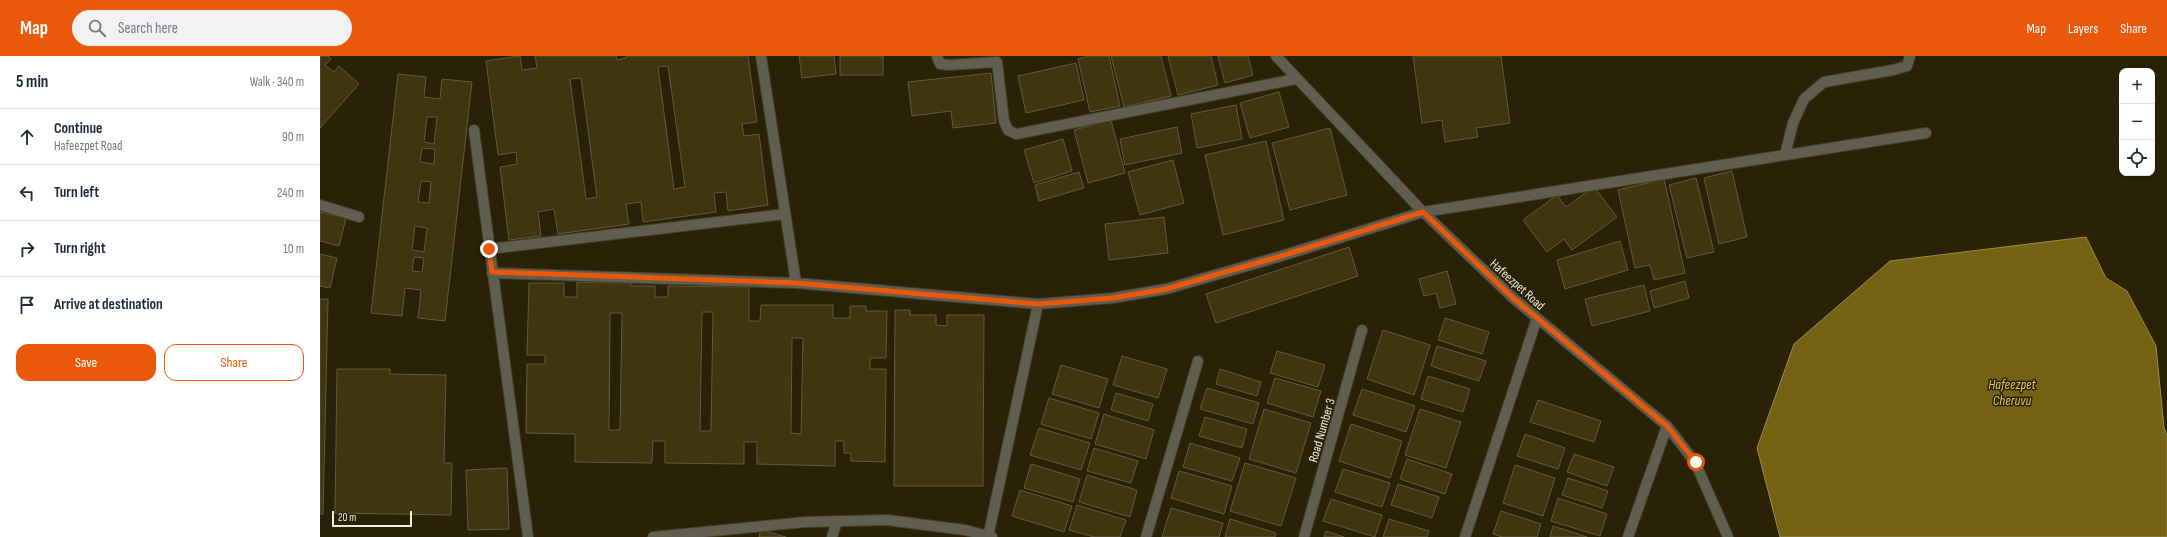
<!DOCTYPE html>
<html lang="en">
<head>
<meta charset="utf-8">
<style>
	:root { --surface:#fff; --page:#f2f2f3; --text:#1f2937; --muted:#747a83; --line:#e0e1e3; --accent:#ea580c }
	body { margin:0; font-family:"Sofia Sans Condensed",sans-serif; background:var(--page); color:var(--text) }
	.controls { position:absolute; right:12px; top:12px; display:grid; overflow:hidden; border-radius:8px; box-shadow:0 1px 3px #0004 }
	.controls button { width:36px; height:36px; display:grid; place-items:center; padding:0; border:0; border-bottom:1px solid var(--line); background:var(--surface); color:var(--text); font:20px sans-serif }
	.scale { position:absolute; left:12px; bottom:10px; width:80px; box-sizing:border-box; padding-left:4px; border:2px solid #f1ecdc; border-top:0; font-size:11px; line-height:14px; white-space:nowrap; color:#f1ecdc; -webkit-text-stroke:3px #2a2207; paint-order:stroke }
	.stop { position:absolute; width:12px; height:12px; margin:-9px; border:3px solid #ea580c; border-radius:50%; background:#fff }
	.stop.end { background:#ea580c; border-color:#fff; box-shadow:0 1px 4px #0008 }
	.list { margin:0; padding:0; list-style:none }
	h2 { display:flex; justify-content:space-between; align-items:center; height:52px; margin:0; padding:0 16px; font-size:17px }
	h2 small { font-size:13px; font-weight:400; color:var(--muted) }
	.list li { display:grid; grid-template-columns:26px 1fr auto; gap:12px; align-items:center; box-sizing:border-box; height:56px; padding:0 16px; border-top:1px solid var(--line) }
	.list b { display:block; font-size:15px; white-space:nowrap }
	.list p { margin:0; font-size:13px; white-space:nowrap; color:var(--muted) }
	.list em { font-size:13px; font-style:normal; color:var(--muted) }
	.actions { display:flex; gap:8px; padding:12px 16px }
	.actions a { flex:1; padding:9px 0; border:1px solid var(--accent); border-radius:12px; text-align:center; font-size:14px; color:var(--accent) }
	.actions .main { background:var(--accent); color:#fff }
	.icon { flex:none; width:22px; height:22px; fill:none; stroke:currentColor; stroke-width:2; stroke-linecap:round; stroke-linejoin:round }
	.map { position:relative; flex:none; width:1847px; height:481px; overflow:hidden }
	header { display:flex; align-items:center; gap:24px; box-sizing:border-box; height:56px; padding:0 20px; background:var(--accent); color:#fff }
	header strong { font-size:19px }
	nav { display:flex; gap:22px; margin-inline-start:auto; font-size:14px }
	.search { width:280px; height:36px; background:var(--page); display:flex; align-items:center; gap:10px; box-sizing:border-box; padding:0 14px; border-radius:22px; color:var(--muted); font-size:15px }
	main { display:flex }
	aside { flex:1; background:var(--surface) }
	.map>svg:first-child { display:block }
</style>
</head>
<body>
<header>
<strong>Map</strong>
<div class="search"><svg class="icon" aria-label="search" viewBox="0 0 24 24"><circle cx="10" cy="10" r="6"/><path d="M15 15l6 6"/></svg>Search here</div>
<nav><a>Map</a><a>Layers</a><a>Share</a></nav>
</header>
<main>
<aside>
<h2>5 min<small>Walk · 340 m</small></h2>
<ul class="list">
<li><svg class="icon" aria-label="ahead" viewBox="0 0 24 24"><path d="M12 20V5M6 11l6-6 6 6"/></svg><div><b>Continue</b><p>Hafeezpet Road</p></div><em>90 m</em></li>
<li><svg class="icon" aria-label="left" viewBox="0 0 24 24"><path d="M17 20v-9H6M10 6l-5 5 5 5"/></svg><div><b>Turn left</b></div><em>240 m</em></li>
<li><svg class="icon" aria-label="right" viewBox="0 0 24 24"><path d="M7 20v-9h11M14 6l5 5-5 5"/></svg><div><b>Turn right</b></div><em>10 m</em></li>
<li><svg class="icon" aria-label="arrive" viewBox="0 0 24 24"><path d="M6 21V4h12l-3 4 3 4H6"/></svg><div><b>Arrive at destination</b></div></li>
</ul>
<div class="actions"><a class="main">Save</a><a>Share</a></div>
</aside>
<div class="map">
<svg width="1847" height="481" viewBox="0 0 1847 481">
	<rect width="100%" height="100%" fill="#2a2207"/>
	<path fill="#756212" stroke="#9a8b4f" d="M1766,181L1786,222L1807,235L1836,290L1844,372L1847,379V481H1460L1437,392L1474,288L1570,205Z"/>
	<g fill="#40360f" stroke="#635b3f" fill-rule="evenodd">
		<path d="M0,0H8L11,3L5,9L14,16L19,10L39,28L0,72Z"/>
		<path d="M200,0L202,14L217,12L215,0H296L297,4L306,2V0H428L437,66L422,68L424,80L439,78L448,149L408,155L406,136L394,137L396,156L323,166L321,146L306,148L309,168L238,178L234,153L218,156L221,180L189,184L180,111L197,108L196,96L178,99L166,5ZM348,10L365,131L354,133L338,11ZM261,22L277,141L266,143L250,23Z"/>
		<path d="M479,0H514L516,18L482,22Z"/>
		<rect x="520" y="0" width="43" height="19"/>
		<path d="M769,0H789L800,50L770,56L758,3Z"/>
		<path d="M791,0H841L851,40L804,51Z"/>
		<path d="M848,0H891L898,29L858,39Z"/>
		<path d="M898,0H928L933,19L905,27Z"/>
		<path d="M1093,0H1181L1190,67L1156,72L1158,81L1125,86L1122,64L1102,67Z"/>
		<path d="M756,7L764,44L706,57L698,20Z"/>
		<path d="M671,17L676,67L633,72L631,55L592,60L588,26Z"/>
		<path d="M78,18L106,21L104,41L120,43L122,23L152,26L125,265L98,262L101,234L85,232L82,260L51,257ZM107,61H117L114,88L104,86ZM102,92L115,93L114,108L100,106ZM101,125L111,126L109,147L98,146ZM95,170L107,172L104,196L92,194ZM94,201L104,202L102,216L92,215Z"/>
		<path d="M959,36L969,71L930,82L920,47Z"/>
		<path d="M916,49L922,83L877,92L871,58Z"/>
		<path d="M791,64L805,117L768,127L754,74Z"/>
		<path d="M857,71L862,97L805,109L800,83Z"/>
		<path d="M1010,72L1027,139L970,154L952,87Z"/>
		<path d="M743,83L752,115L714,127L704,94Z"/>
		<path d="M946,85L964,164L903,179L885,99Z"/>
		<path d="M853,104L864,147L820,159L808,116Z"/>
		<path d="M1412,115L1427,181L1399,188L1384,122Z"/>
		<path d="M759,116L764,132L719,145L715,129Z"/>
		<path d="M1376,122L1394,196L1367,202L1349,129Z"/>
		<path d="M1344,123L1365,217L1334,224L1330,209L1315,212L1298,134Z"/>
		<path d="M1274,131L1297,161L1252,194L1244,183L1227,196L1203,164L1237,139L1246,151Z"/>
		<path d="M0,156L26,162L19,190L0,185Z"/>
		<path d="M844,161L848,197L789,204L785,168Z"/>
		<path d="M1300,185L1308,214L1245,233L1237,204Z"/>
		<path d="M1029,191L1038,220L896,267L886,238Z"/>
		<path d="M0,198L17,202L10,232L0,230Z"/>
		<path d="M1127,215L1136,248L1120,252L1116,237L1104,240L1099,223Z"/>
		<path d="M1365,225L1369,242L1334,252L1330,235Z"/>
		<path d="M257,226L311,227V230H335V241H348V230L429,231V265H440L441,249H513V262H530V250H546V255H567L566,302H550V313H566L565,406L531,405V397H524V385H515V410L437,408V386H424V408L345,407V385H333L332,407L255,406V378L206,377L207,308H225V299H207L209,227H244V241H257ZM382,256H393L391,375H380ZM290,257H302L300,374H289ZM472,282H483L481,378L471,377Z"/>
		<path d="M1324,229L1330,255L1272,270L1265,243Z"/>
		<path d="M0,243H8L3,458H0Z"/>
		<path d="M575,254H590V259H616V269L627,270V259H664L663,430H574Z"/>
		<path d="M1125,262L1169,276L1162,298L1118,284Z"/>
		<path d="M1063,274L1110,289L1094,339L1047,323Z"/>
		<path d="M1117,290L1166,305L1159,325L1111,310Z"/>
		<path d="M957,295L1005,309L998,331L950,317Z"/>
		<path d="M802,300L847,313L838,342L793,329Z"/>
		<path d="M741,309L788,323L779,352L732,338Z"/>
		<path d="M17,313H70V318L126,319L124,407H132L131,459L15,457Z"/>
		<path d="M900,313L941,326L937,340L896,328Z"/>
		<path d="M1108,320L1150,333L1143,356L1101,343Z"/>
		<path d="M955,322L1001,335L993,361L947,347Z"/>
		<path d="M887,332L939,347L933,368L880,353Z"/>
		<path d="M1042,333L1095,350L1086,376L1033,359Z"/>
		<path d="M796,337L833,348L828,365L791,354Z"/>
		<path d="M729,342L779,357L771,383L721,368Z"/>
		<path d="M1218,344L1281,365L1274,386L1210,366Z"/>
		<path d="M944,353L991,367L976,417L929,403Z"/>
		<path d="M1100,353L1141,366L1126,412L1085,399Z"/>
		<path d="M784,358L834,374L826,403L775,388Z"/>
		<path d="M885,361L927,373L922,392L879,380Z"/>
		<path d="M1031,368L1082,385L1070,422L1019,405Z"/>
		<path d="M719,372L770,387L761,414L710,399Z"/>
		<path d="M1205,378L1245,392L1238,413L1197,400Z"/>
		<path d="M870,387L920,402L912,425L863,411Z"/>
		<path d="M774,392L818,405L811,427L767,415Z"/>
		<path d="M1254,398L1294,411L1287,430L1247,416Z"/>
		<path d="M1087,403L1132,418L1125,438L1080,423Z"/>
		<path d="M925,407L976,422L961,470L910,455Z"/>
		<path d="M711,408L760,423L753,446L704,432Z"/>
		<path d="M1195,409L1235,422L1223,460L1183,447Z"/>
		<path d="M187,412L189,473L148,474L146,414Z"/>
		<path d="M1023,413L1070,427L1062,451L1015,436Z"/>
		<path d="M859,415L912,430L904,458L851,442Z"/>
		<path d="M767,419L817,434L810,461L759,446Z"/>
		<path d="M1248,422L1288,435L1282,452L1242,439Z"/>
		<path d="M1078,428L1119,441L1112,462L1071,449Z"/>
		<path d="M700,434L752,450L744,476L692,460Z"/>
		<path d="M1238,442L1287,458L1280,480L1231,465Z"/>
		<path d="M1011,443L1062,459L1055,481L1003,465Z"/>
		<path d="M757,449L806,464L800,481H774L749,474Z"/>
		<path d="M851,452L903,467L899,481H842Z"/>
		<path d="M1181,455L1221,468L1217,481H1182L1173,478Z"/>
		<path d="M910,463L956,477L955,481H905Z"/>
		<path d="M1069,463L1109,475L1107,481H1063Z"/>
		<path d="M1233,470L1267,481H1230Z"/>
		<path d="M441,474L466,481H439Z"/>
		<path d="M1006,475L1024,481H1004Z"/>
	</g>
	<g fill="none" stroke-linecap="round" stroke-linejoin="round">
		<g stroke="#463e25" stroke-width="12">
			<g id="minor">
				<path d="M441,0L476,227"/>
				<path d="M617,0L620,8L629,9L677,6L684,65L688,74L696,78L976,23"/>
				<path d="M956,0L1103,156L1192,241L1347,370L1375,406L1408,481"/>
				<path d="M154,74L208,481"/>
				<path d="M1465,99L1473,67L1484,43L1504,26L1573,14L1587,10L1590,0"/>
				<path d="M0,149L39,161"/>
				<path d="M169,193L465,158"/>
				<path d="M172,217L476,227L718,248L793,242L846,233L958,201L1103,156L1606,77"/>
				<path d="M333,481L485,466L567,464L645,474L672,481"/>
				<path d="M512,481L517,465"/>
				<path d="M668,481L718,248"/>
				<path d="M826,481L878,305"/>
				<path d="M984,481L1042,274"/>
				<path d="M1145,481L1217,262"/>
				<path d="M1308,481L1347,370"/>
			</g>
		</g>
		<use href="#minor" stroke="#605d51" stroke-width="10"/>
	</g>
	<g fill="none" stroke-linecap="round" stroke-linejoin="round">
		<path stroke="#ea580c" stroke-width="5" d="M169,193L172,216L476,227L718,248L793,242L846,233L958,201L1103,156L1192,241L1347,370L1376,406"/>
	</g>
	<g text-anchor="middle" stroke-width="3" stroke-linejoin="round" paint-order="stroke">
		<g font-size="13" fill="#f1ecdc" stroke="#2a2207">
			<text transform="translate(1198 228) rotate(42)" y="5">Hafeezpet Road</text>
			<text transform="translate(1001 374) rotate(-74)" y="5">Road Number 3</text>
		</g>
		<g font-size="14" font-style="italic" fill="#e5c862" stroke="#2a2207">
			<text x="1692" y="333">Hafeezpet<tspan x="1692" dy="16">Cheruvu</tspan></text>
		</g>
	</g>
</svg>
<div class="controls">
<button>+</button>
<button>−</button>
<button><svg class="icon" aria-label="locate" viewBox="0 0 24 24"><circle cx="12" cy="12" r="6"/><path d="M12 2v4M12 18v4M2 12h4M18 12h4"/></svg></button>
</div>
<div class="scale">20 m</div>
<div class="stop" style="left:1376px;top:406px"></div>
<div class="stop end" style="left:169px;top:193px"></div>
</div>
</main>
</body>
</html>
